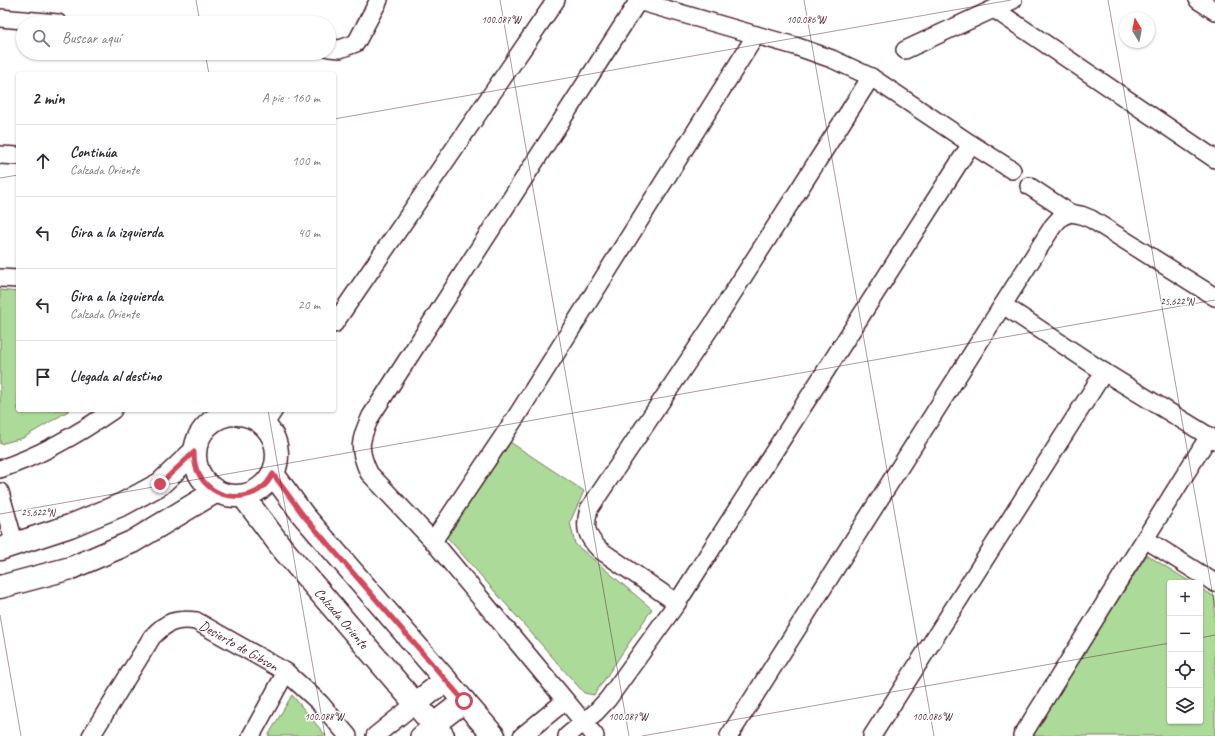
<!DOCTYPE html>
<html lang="es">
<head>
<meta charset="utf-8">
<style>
	:root { --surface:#fff; --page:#f7f7f7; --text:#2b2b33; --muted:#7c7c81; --line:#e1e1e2 }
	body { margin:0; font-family:Caveat,sans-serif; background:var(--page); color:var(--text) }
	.controls { position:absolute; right:12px; bottom:12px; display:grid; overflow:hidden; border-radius:4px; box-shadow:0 1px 3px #0004 }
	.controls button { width:36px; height:36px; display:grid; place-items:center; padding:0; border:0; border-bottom:1px solid var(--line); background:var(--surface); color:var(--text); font:20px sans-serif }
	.compass { position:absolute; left:1119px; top:12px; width:36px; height:36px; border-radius:50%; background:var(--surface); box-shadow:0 1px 3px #0004; rotate:350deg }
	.stop { position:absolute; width:12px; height:12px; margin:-9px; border:3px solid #d1495b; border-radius:50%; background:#fff }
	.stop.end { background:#d1495b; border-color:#fff; box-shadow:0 1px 4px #0008 }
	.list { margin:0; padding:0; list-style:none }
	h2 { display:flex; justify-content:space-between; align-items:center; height:52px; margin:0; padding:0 16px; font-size:17px }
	h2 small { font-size:13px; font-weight:400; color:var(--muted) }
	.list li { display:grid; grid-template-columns:26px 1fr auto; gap:12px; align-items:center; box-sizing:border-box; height:72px; padding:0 16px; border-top:1px solid var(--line) }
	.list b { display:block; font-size:15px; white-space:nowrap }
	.list p { margin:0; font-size:13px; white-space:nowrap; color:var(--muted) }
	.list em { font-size:13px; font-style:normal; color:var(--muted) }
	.icon { flex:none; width:22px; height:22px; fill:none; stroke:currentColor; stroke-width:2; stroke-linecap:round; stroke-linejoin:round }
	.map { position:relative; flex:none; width:1215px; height:736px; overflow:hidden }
	.search { position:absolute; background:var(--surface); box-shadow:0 1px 3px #0004; left:16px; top:16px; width:320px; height:44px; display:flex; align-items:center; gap:10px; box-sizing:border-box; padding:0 14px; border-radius:22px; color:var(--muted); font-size:15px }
	.panel { position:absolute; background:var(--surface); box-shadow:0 1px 3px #0004; left:16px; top:72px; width:320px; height:340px; border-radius:4px }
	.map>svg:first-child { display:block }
</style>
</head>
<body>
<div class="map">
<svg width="1215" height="736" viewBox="0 0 1215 736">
	<rect width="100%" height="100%" fill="#fff"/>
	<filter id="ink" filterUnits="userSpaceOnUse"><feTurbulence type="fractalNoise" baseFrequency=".025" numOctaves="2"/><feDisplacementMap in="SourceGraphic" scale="8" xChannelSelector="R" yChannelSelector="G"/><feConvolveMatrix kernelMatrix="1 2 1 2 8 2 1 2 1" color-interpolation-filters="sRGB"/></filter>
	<g filter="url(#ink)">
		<g fill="#acda99" stroke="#7b7c62">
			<path d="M0,290L18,292V410H70L23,438L0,444Z"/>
			<path d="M510,442L584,491L570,522L575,544L652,609L594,695L584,693L446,536Z"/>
			<path d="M1147,555L1192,583H1170V721H1200V588L1215,597V736H1031Z"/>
			<path d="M292,695L326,736H268Z"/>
		</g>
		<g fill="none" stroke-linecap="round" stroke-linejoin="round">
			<g stroke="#4a1f2b" stroke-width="20">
				<g id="street">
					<path d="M1198,0L1215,11"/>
					<path d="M638,1L756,35L795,46L832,59L871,77L971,144L1012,170"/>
					<path d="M994,9L1215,159"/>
					<path d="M0,18L58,23"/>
					<path d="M329,48L340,49L356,43L379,0"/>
					<path d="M905,50L1013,0"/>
					<path d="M0,155L18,156"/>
					<path d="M1029,186L1070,213L1081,215L1091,219L1215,297"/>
					<path d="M0,278L18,279"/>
					<path d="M1003,305L1104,372L1215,440"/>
					<path d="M334,324L556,0"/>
					<path d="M264,425L274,410"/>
					<path d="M0,469C42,455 77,435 113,410"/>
					<path d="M0,492L15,545"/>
					<path d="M1145,539L1215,583"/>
					<path d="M433,541L516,417L756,35"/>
					<path d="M677,603L600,550C586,536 584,527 589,509L713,324L871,77"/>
					<path id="s1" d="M91,736L152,637C166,622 176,618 196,621L286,672L320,703L348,736"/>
					<path d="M251,736L286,672"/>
					<path d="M375,736L415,704"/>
					<path d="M419,736L433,725"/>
					<path d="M522,736L565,701"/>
					<path d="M567,736L596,712L608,699L677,603L971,144"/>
					<path d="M595,736L433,541L369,473C358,449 359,441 371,416L639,0"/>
					<path d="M729,736L1053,226L1061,217L1070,213"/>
					<path d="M872,736L1104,372"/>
					<path d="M1022,736L1209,436"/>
				</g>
			</g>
			<g stroke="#4a1f2b" stroke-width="25">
				<g id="secondary">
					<circle cx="236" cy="455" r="41"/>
					<path d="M273,474L303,515L494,736"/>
					<path id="s2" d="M243,496L282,548L443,736"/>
					<path d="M0,549L70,526L123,504L160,484L194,452"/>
					<path d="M0,587L71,568L132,542L215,492"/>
					<path d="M415,704L446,680"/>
					<path d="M433,725L464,701"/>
				</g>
			</g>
			<use href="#street" stroke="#fff" stroke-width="17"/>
			<use href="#secondary" stroke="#fff" stroke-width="22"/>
		</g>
	</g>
	<g fill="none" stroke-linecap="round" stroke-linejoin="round" filter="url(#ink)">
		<path stroke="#d1495b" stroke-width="5" d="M160,484L194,452C194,461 195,469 200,476C213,499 248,504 266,484C269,481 271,477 273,474L303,515L464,701"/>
	</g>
	<path fill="none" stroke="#4a1f2b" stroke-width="1" stroke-opacity="0.45" d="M196,0L200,23M500,0L629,736M804,0L934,736M1108,0L1215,608M205,53L209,74M334,119L1011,0M0,178L18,175M268,410L325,736M0,514L1215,300M0,615L21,736M1200,638L1215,635M642,736L1170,643"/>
	<g text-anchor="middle" stroke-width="3" stroke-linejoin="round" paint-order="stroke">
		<g font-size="14" fill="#4a1f2b" stroke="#fff">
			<text dy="5" stroke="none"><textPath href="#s2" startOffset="157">Calzada Oriente</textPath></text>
			<text dy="5" stroke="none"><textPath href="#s1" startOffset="215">Desierto de Gibson</textPath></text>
		</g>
	</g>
	<g font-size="10" text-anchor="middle" fill="#4a1f2b" stroke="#fff" stroke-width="3" stroke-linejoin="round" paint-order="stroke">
		<text x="501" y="23">100.087°W</text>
		<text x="806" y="23">100.086°W</text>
		<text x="1177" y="305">25.622°N</text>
		<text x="38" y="516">25.622°N</text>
		<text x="324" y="720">100.088°W</text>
		<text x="628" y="720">100.087°W</text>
		<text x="932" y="720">100.086°W</text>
	</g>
</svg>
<div class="controls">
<button>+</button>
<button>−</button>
<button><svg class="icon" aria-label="locate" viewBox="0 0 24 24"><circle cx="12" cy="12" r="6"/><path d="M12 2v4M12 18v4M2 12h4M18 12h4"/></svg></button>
<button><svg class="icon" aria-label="layers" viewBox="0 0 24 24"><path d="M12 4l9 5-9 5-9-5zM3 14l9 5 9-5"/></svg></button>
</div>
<svg class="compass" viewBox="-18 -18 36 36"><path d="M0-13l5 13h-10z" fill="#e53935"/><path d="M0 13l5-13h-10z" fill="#7c7c81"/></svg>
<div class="stop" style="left:464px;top:701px"></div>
<div class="stop end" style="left:160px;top:484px"></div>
<div class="search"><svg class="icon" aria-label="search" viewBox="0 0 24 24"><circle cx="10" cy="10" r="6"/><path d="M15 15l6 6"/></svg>Buscar aquí</div>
<section class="panel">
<h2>2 min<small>A pie · 160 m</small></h2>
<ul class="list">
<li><svg class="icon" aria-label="ahead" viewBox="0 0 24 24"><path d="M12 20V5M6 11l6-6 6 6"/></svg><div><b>Continúa</b><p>Calzada Oriente</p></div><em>100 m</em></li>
<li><svg class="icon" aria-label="left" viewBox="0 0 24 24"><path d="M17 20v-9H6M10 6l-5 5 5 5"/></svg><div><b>Gira a la izquierda</b></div><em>40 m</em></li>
<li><svg class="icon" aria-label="left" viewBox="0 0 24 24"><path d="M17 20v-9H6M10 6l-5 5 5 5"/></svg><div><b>Gira a la izquierda</b><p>Calzada Oriente</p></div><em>20 m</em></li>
<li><svg class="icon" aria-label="arrive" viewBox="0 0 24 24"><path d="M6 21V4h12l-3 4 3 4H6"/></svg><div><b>Llegada al destino</b></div></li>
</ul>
</section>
</div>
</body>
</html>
